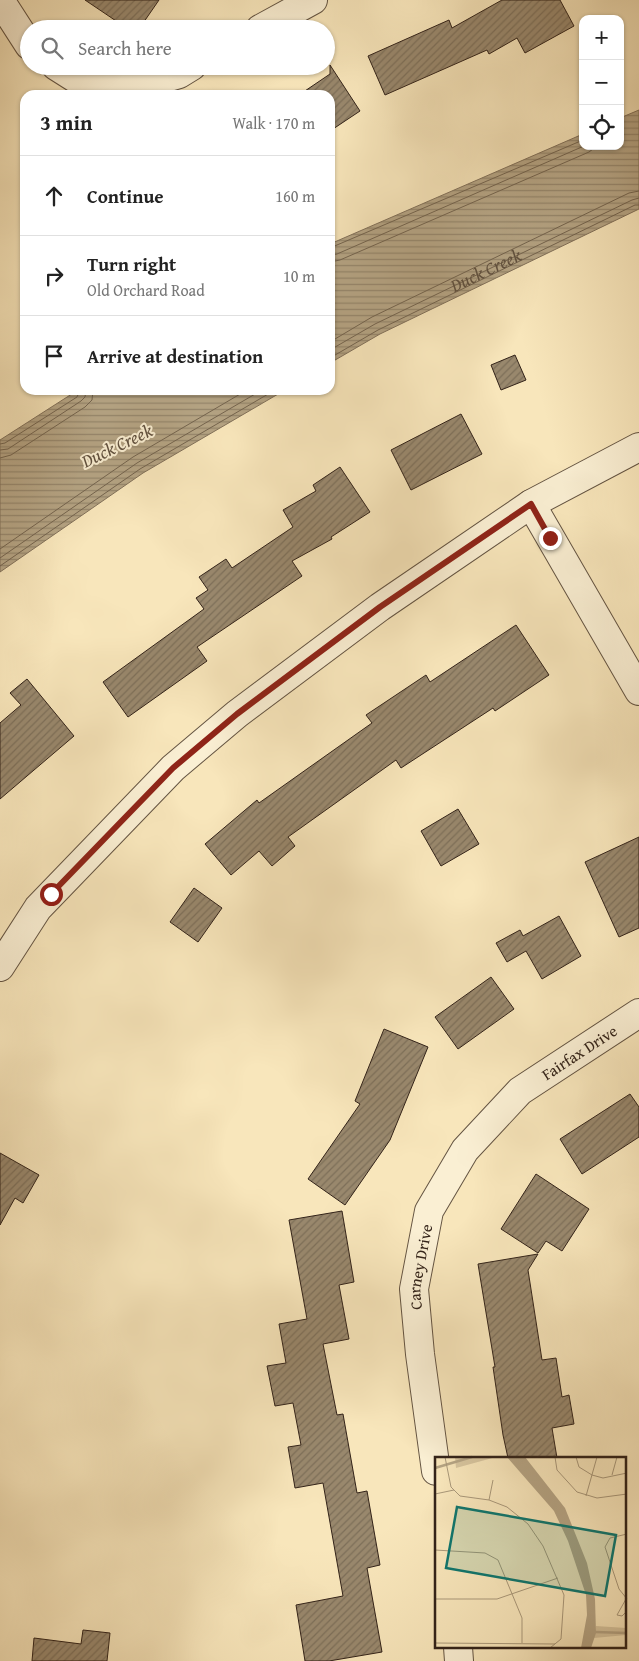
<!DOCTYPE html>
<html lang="en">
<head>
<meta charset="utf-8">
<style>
	:root { --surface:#fff; --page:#f2f2f2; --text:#222; --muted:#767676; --line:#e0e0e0 }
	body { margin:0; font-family:"Gentium Book Plus",serif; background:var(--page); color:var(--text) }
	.controls { position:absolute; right:15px; top:15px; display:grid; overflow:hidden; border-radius:10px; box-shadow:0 1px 4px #0004 }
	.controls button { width:45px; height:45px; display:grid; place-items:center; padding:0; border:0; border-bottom:1px solid var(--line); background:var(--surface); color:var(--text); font:25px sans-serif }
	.stop { position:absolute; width:15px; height:15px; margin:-11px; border:4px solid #8f2418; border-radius:50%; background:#fff }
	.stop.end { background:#8f2418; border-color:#fff; box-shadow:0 1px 5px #0008 }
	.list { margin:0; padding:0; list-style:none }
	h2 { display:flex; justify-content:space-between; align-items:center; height:65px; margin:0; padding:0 20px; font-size:21px }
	h2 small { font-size:16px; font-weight:400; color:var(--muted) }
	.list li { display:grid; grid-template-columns:32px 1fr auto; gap:15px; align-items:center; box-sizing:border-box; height:80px; padding:0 20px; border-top:1px solid var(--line) }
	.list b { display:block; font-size:19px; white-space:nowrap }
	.list p { margin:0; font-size:16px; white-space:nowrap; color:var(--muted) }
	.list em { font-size:16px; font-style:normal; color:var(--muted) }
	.icon { flex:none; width:28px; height:28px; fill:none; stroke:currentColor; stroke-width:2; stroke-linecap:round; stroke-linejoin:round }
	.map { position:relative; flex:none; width:639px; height:1661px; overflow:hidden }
	.search { position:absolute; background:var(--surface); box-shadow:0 1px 4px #0004; left:20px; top:20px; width:315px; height:55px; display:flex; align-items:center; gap:12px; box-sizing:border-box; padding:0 18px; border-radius:28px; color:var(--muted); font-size:19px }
	.panel { position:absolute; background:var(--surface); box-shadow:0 1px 4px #0004; left:20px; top:90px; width:315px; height:305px; border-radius:15px }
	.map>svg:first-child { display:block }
</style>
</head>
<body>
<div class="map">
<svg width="639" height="1661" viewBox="0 0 639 1661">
	<defs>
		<pattern id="water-rules" width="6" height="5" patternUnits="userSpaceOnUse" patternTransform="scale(1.25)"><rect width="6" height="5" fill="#b5a484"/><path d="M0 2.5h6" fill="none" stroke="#94856b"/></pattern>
		<pattern id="building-hatch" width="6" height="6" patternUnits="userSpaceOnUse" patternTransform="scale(1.25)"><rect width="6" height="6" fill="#99886d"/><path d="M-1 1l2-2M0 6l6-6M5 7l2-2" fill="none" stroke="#7d6f59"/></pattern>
	</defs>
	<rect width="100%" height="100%" fill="#f8e6bb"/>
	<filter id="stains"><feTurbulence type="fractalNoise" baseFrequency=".004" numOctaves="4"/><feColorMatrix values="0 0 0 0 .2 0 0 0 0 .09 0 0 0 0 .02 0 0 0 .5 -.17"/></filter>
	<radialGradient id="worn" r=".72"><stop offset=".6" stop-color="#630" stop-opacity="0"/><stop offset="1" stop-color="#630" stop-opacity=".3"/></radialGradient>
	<g fill="url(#water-rules)" stroke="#817059">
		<path d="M639,110V209L380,334L330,363V244L583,134V146H620V118Z"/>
		<path d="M78,390H285L143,473L0,572V440Z"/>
	</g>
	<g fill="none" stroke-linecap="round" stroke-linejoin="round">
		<g stroke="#74644e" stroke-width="1">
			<path d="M330,248L583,140"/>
			<path d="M330,255L337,254L584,146"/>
			<path d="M330,262L340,260L589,152L597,146"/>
			<path d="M330,342L372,317L629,193L639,191"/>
			<path id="s1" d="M330,350L375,324L632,200L639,198"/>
			<path d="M330,358L378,330L635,205H639"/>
			<path d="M0,444L5,443L77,397L80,390"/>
			<path d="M0,450L8,449L81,401L85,397L86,390"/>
			<path d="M0,458L11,455L85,407L92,400L93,390"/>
			<path d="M0,549L133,457L247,390"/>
			<path d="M0,558L137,463L262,390"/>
			<path d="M0,566L140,469L275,390"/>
		</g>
	</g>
	<g fill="url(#building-hatch)" stroke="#332319">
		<path d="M85,0H159L139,29H128Z"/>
		<path d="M502,0H560L574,26L525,53L517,38L489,54L487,50L385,95L368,56L449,20L452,28Z"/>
		<path d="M330,65L360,111L330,131V95H299L330,74Z"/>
		<path d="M515,355L526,380L501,390L491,365Z"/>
		<path d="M461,414L482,454L411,490L391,450Z"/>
		<path d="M340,467L370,512L331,537L332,539L292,561L302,576L197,647L207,661L128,717L103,682L204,609L196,598L208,590L199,577L226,559L232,568L293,527L283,510L316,491L313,485Z"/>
		<path d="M516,625L549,675L495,711L493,708L401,768L396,760L288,837L295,846L272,866L259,851L231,875L205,844L257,800L259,803L372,723L366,715L426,675L430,682Z"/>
		<path d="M27,679L74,736L0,799V723L21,705L10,693Z"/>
		<path d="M458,809L479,844L441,866L421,831Z"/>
		<path d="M639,837V928L619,937L585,862Z"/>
		<path d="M194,888L222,908L198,942L170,922Z"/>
		<path d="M559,916L581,956L542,979L526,951L507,962L496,943L520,930L523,936Z"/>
		<path d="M491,977L514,1009L458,1049L435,1017Z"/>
		<path d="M384,1029L428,1047L390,1140L345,1205L308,1179L360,1104L355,1101Z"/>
		<path d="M630,1094L639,1107V1137L582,1174L560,1139Z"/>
		<path d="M0,1153L39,1175L23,1203L15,1198L0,1225Z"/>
		<path d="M536,1174L589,1209L562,1251L546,1241L538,1253L501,1229Z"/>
		<path d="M342,1211L354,1282L339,1285L349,1339L323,1344L337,1415L343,1414L357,1493L367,1491L380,1565L367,1568L382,1652L329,1661H305L296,1605L343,1596L323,1483L295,1488L288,1447L301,1445L293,1403L275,1406L267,1366L286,1363L279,1324L307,1319L289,1220Z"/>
		<path d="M538,1254L528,1270L542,1360L556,1358L562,1397L569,1395L574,1424L552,1428L557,1458H508L503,1435L493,1367H495L478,1264Z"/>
		<path d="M83,1630L110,1633L107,1661H32L34,1638L81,1644Z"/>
	</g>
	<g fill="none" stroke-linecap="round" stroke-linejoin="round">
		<g stroke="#645442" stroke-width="30">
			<g id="minor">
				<path d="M0,0L29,45"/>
				<path d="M260,29L313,0"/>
				<path d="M56,66L86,85L138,86L179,74L192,66"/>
				<path d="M531,504L639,691"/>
				<path id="s2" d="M436,1471L420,1354L414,1289L429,1211L465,1150L520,1091L639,1013"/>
				<path d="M458,1647L459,1661"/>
			</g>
		</g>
		<g stroke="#645442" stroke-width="30">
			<path id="tertiary" d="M0,967L38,908L173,768L237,714L380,607L531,504L639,447"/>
		</g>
		<use href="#minor" stroke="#faefd3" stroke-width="28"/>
		<use href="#tertiary" stroke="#faefd3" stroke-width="28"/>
	</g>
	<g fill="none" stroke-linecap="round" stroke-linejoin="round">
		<path stroke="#8f2418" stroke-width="6" d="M51,894L173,768L237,714L380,607L531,504L550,538"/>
	</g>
	<g text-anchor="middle" stroke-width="4" stroke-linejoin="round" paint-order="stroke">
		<g font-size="16" fill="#332319" stroke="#faefd3">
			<text dy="6" stroke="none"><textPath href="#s2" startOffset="485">Fairfax Drive</textPath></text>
			<text dy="6" stroke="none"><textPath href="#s2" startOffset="206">Carney Drive</textPath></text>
		</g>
		<g font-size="18" font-style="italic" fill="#60503e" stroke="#faefd3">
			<text dy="6" stroke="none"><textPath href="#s1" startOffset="175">Duck Creek</textPath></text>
			<text transform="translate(117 446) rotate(-26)" y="6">Duck Creek</text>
		</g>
	</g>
	<g transform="translate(435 1457)">
		<rect width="191" height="191" fill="#f8e6bb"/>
		<path d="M20,0H61L21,11ZM161,169L191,171V178L159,181Z" fill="#d7c59f"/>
		<path d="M72,0H90L130,51L152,106L160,142L161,176L156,191H146L152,158L151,138L133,84L119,54Z" fill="#b5a484"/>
		<path fill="none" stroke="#b5a484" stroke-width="2.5" d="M0,11L37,0M160,175L192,176"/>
		<path fill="none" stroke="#a9987a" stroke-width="1" d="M10,0L16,30L25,39L54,43L72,50L93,67L108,89L129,138L126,182L115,191M120,0L122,13L142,35L162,41L192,37M141,0L144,10L157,18L168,21L192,16M177,18L182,0M0,37L19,33M151,39L162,0M54,43L58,23M192,77L175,81L170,90L184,132L192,142M0,93L50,96L63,103L87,161V186M0,142H62L123,121M191,142L182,158L187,159L192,154M0,186L120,187"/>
		<path fill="#0f766e" fill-opacity="0.15" stroke="#0f766e" stroke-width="2.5" d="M22,50L181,78L170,139L11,111Z"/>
		<rect width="191" height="191" fill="none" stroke="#332319" stroke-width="2.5"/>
	</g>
	<rect width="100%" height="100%" filter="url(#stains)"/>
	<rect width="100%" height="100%" fill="url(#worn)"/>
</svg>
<div class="controls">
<button>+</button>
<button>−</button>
<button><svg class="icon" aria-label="locate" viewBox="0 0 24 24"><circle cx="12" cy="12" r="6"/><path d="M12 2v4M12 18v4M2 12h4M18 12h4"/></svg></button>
</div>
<div class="stop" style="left:51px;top:894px"></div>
<div class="stop end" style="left:550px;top:538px"></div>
<div class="search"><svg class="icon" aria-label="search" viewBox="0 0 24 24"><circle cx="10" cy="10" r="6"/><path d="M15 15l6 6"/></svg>Search here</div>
<section class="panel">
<h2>3 min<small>Walk · 170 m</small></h2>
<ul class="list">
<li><svg class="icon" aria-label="ahead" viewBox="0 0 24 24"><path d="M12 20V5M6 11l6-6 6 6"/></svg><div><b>Continue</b></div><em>160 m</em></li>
<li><svg class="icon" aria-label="right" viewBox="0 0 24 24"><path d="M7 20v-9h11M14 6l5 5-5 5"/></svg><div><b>Turn right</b><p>Old Orchard Road</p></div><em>10 m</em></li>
<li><svg class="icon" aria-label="arrive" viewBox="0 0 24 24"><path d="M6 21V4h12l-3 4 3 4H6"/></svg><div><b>Arrive at destination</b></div></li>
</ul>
</section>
</div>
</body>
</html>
